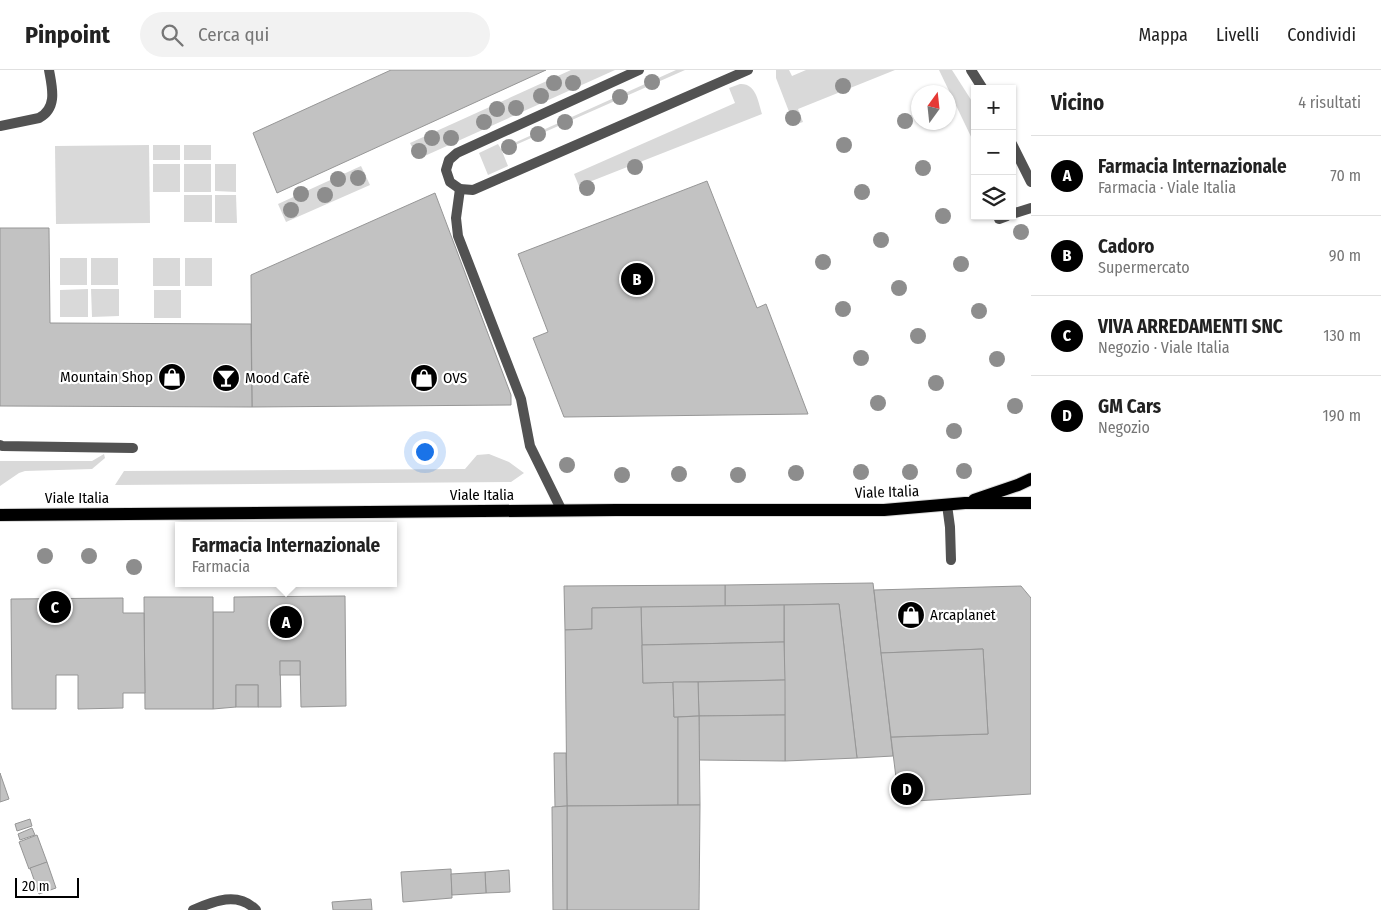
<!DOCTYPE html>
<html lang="it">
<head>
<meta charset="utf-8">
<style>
	:root { --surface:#fff; --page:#f2f2f2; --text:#222; --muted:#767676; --line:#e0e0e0; --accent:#000 }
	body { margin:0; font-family:"Fira Sans Condensed",sans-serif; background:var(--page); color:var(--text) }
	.controls { position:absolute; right:15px; top:15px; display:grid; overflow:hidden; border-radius:0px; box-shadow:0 1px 4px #0004 }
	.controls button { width:45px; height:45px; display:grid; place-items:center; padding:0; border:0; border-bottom:1px solid var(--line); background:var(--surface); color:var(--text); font:25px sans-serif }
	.compass { position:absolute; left:911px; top:15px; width:45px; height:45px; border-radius:50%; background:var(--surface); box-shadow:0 1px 4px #0004; rotate:15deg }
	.scale { position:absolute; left:15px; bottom:12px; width:64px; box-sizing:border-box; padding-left:5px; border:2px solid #000; border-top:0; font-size:14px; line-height:18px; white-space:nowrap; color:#000; -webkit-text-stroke:4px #fff; paint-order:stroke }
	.you { position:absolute; left:424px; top:381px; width:18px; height:18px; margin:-12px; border:4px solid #fff; border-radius:50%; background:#1a73e8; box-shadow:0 0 0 8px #1a73e833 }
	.badge { display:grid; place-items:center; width:32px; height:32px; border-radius:50%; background:var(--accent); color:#fff; font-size:16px; font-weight:700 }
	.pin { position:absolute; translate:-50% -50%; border:2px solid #fff; box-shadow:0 1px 5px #0006 }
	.popup { position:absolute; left:175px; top:452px; width:222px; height:65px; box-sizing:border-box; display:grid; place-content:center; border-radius:0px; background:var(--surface); filter:drop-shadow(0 1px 4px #0005); font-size:16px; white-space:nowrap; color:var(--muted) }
	.popup b { font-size:19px; color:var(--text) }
	.popup::after { content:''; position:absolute; left:50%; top:100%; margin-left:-10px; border:10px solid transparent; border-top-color:var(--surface) }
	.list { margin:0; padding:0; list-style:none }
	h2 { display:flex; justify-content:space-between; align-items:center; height:65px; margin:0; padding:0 20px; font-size:21px }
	h2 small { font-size:16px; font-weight:400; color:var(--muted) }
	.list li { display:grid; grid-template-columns:32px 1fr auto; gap:15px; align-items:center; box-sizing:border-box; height:80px; padding:0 20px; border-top:1px solid var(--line) }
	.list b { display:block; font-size:19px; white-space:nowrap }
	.list p { margin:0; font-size:16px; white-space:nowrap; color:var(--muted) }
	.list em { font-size:16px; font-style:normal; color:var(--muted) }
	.icon { flex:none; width:28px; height:28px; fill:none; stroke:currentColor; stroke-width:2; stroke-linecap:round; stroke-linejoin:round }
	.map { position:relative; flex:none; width:1031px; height:840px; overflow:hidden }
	header { display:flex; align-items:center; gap:30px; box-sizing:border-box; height:70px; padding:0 25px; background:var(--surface); border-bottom:1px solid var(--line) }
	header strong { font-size:24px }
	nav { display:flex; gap:28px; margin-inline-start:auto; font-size:18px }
	.search { width:350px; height:45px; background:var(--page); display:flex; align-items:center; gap:12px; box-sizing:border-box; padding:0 18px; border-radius:28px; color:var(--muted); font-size:19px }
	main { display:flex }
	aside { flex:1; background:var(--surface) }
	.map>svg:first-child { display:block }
</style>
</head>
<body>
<header>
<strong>Pinpoint</strong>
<div class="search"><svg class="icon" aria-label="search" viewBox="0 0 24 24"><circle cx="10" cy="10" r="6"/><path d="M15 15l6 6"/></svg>Cerca qui</div>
<nav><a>Mappa</a><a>Livelli</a><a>Condividi</a></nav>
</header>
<main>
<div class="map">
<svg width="1031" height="840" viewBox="0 0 1031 840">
	<rect width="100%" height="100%" fill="#fff"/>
	<g fill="#d9d9d9">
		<path d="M571,0H615L418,89L410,73Z"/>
		<path d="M676,0H685L502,81L508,96L488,105L479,83L498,74L501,79Z"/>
		<path d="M776,0H789L792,6L806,0H895L798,39L803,52L797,54L793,52L776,8Z"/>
		<path d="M939,0H952L975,36V75Z"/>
		<path d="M740,14C756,13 758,31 762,44L579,116L574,104L735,33L729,18Z"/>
		<path d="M149,75L150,153L56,154L55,76Z"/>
		<rect x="153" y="75" width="27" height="15"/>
		<rect x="184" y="75" width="27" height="15"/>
		<rect x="153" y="94" width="27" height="28"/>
		<rect x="184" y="94" width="27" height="28"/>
		<path d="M215,94H236V122L215,121Z"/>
		<path d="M361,96L370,115L286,152L278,134Z"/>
		<rect x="184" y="125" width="28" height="27"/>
		<path d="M215,125H236L237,153H215Z"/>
		<rect x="60" y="188" width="27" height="27"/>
		<rect x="91" y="188" width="27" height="27"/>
		<rect x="153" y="188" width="27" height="28"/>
		<rect x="185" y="188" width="27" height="28"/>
		<path d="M88,219V247H60V220Z"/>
		<path d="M91,219H119V246L92,247Z"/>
		<rect x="154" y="220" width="27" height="28"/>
		<path d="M104,384L105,388L92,399L25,401L19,403L0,416V391H92Z"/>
		<path d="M489,384L509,392L524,403L511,412L115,415L124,401L465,399L477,385Z"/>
	</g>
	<g fill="#c2c2c2" stroke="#969696">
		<path d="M391,0H546L277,123L253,63Z"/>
		<path d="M707,111L757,238L766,234L808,344L564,347L533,268L548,262L518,184Z"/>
		<path d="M435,123L511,325V335L252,337L251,205Z"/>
		<path d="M0,158H49L50,253L251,254L252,337L0,336Z"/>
		<path d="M873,513L893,686L857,688L839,534L725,536V515Z"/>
		<path d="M725,515V536L592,538V559L565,560L564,516Z"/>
		<path d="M1021,516L1031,528V724L899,732L891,667L988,664L983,579L881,583L874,520Z"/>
		<path d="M345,526L346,636L301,637L300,591H280L281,637H258V615H236V637L213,639V542H234V527Z"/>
		<path d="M144,527H213V639H145Z"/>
		<path d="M123,528V543H144L145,623H123V638L78,639V605H56V639H12L11,529Z"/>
		<path d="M839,534L857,688L785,691L784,535Z"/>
		<path d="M784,535V572L642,575L641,537Z"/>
		<path d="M641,537L643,613L673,612L674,647H678V735L567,736L565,560L592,559V538Z"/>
		<path d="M784,572L785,610L643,613L642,575Z"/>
		<path d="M983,579L988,664L891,667L881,583Z"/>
		<rect x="280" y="591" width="20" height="14"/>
		<path d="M785,610V645L699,646L698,612Z"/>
		<path d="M673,612H698L699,646L674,647Z"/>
		<rect x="236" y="615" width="22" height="22"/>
		<path d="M785,645V691L699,690V646Z"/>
		<path d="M699,646L700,735H678V647Z"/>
		<path d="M554,683H566L567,736L555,737Z"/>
		<path d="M0,703L9,729L0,732Z"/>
		<path d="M700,735L699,840H567V736Z"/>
		<path d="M567,736V840H553L552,737Z"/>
		<path d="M30,749L32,756L17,761L15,754Z"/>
		<path d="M32,758L35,765L20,770L18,764Z"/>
		<path d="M37,765L47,792L29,799L19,772Z"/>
		<path d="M47,792L56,818L39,824L30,798Z"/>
		<path d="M451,799L452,828L403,832L401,802Z"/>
		<path d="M509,800L510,822L486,823L485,802Z"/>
		<path d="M485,802L486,823L452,825L451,804Z"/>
		<path d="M371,829L372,840H333L332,832Z"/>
	</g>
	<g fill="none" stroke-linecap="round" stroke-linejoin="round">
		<g stroke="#dbdbdb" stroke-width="14">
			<g id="primary">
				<path d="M974,430L1018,415L1031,409"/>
				<path d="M0,445L616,440H884L965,433H1031"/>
			</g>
		</g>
		<g stroke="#525252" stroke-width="10">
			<path d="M639,0L457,83L449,90L446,100L450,112L460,119L473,120L748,0"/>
			<path d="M460,119L456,148L458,166L521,329L530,376L562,441"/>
			<path d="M1012,144L1031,138"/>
			<path d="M999,149L1007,146"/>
			<path d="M0,375L2,376L133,378"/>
			<path d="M947,435L950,457L951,490"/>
		</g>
		<g stroke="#525252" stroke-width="10">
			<path d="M0,56L39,48C58,38 52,17 49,0"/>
			<path d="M193,840C214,831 238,821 256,840"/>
		</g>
		<g stroke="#525252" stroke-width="10">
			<path d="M971,0L983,19"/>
			<path d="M1012,74L1031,112"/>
		</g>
		<use href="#primary" stroke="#000" stroke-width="12"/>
	</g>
	<g fill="#8d8d8d">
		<circle cx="652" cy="12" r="8"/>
		<circle cx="554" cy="13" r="8"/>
		<circle cx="573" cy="13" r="8"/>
		<circle cx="843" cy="16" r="8"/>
		<circle cx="541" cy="26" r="8"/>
		<circle cx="620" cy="27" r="8"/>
		<circle cx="516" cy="38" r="8"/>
		<circle cx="497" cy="39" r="8"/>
		<circle cx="793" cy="48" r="8"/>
		<circle cx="905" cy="51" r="8"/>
		<circle cx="484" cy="52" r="8"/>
		<circle cx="565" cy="52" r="8"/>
		<circle cx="538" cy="64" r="8"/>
		<circle cx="432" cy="68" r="8"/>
		<circle cx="451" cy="68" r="8"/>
		<circle cx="844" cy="75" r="8"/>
		<circle cx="509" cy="77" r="8"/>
		<circle cx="419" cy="81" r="8"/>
		<circle cx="635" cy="97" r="8"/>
		<circle cx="923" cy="98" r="8"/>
		<circle cx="358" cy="108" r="8"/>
		<circle cx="338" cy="109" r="8"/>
		<circle cx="587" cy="118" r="8"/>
		<circle cx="862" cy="122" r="8"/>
		<circle cx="301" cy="124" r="8"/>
		<circle cx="325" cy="125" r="8"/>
		<circle cx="291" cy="140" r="8"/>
		<circle cx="943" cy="146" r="8"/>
		<circle cx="1021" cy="162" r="8"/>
		<circle cx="881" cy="170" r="8"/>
		<circle cx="823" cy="192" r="8"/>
		<circle cx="961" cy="194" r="8"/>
		<circle cx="899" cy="218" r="8"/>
		<circle cx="843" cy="239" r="8"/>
		<circle cx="979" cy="241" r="8"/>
		<circle cx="918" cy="266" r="8"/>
		<circle cx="861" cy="288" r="8"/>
		<circle cx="997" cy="289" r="8"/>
		<circle cx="936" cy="313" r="8"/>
		<circle cx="878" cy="333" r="8"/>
		<circle cx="1015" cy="336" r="8"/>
		<circle cx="954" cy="361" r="8"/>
		<circle cx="567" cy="395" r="8"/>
		<circle cx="964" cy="401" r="8"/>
		<circle cx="861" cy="402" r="8"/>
		<circle cx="910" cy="402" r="8"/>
		<circle cx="796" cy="403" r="8"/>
		<circle cx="679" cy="404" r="8"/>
		<circle cx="622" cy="405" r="8"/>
		<circle cx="738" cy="405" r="8"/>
		<circle cx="45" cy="486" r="8"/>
		<circle cx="89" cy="486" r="8"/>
		<circle cx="134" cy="497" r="8"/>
	</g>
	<defs>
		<g id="shop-disc" transform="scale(1.4375)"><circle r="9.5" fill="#000" stroke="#fff"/><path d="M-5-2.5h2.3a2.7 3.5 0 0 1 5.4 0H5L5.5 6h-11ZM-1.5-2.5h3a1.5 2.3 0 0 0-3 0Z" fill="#fff"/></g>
		<g id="bar-disc" transform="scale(1.4375)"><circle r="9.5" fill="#000" stroke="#fff"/><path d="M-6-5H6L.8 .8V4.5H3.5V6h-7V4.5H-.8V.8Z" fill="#fff"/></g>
	</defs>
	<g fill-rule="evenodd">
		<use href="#shop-disc" x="172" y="307"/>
		<use href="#bar-disc" x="226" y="308"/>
		<use href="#shop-disc" x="424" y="308"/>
		<use href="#shop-disc" x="911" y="545"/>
	</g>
	<g text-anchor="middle" stroke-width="4.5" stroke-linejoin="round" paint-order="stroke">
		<g font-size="15" fill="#000" stroke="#fff" text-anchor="start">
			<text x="153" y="312" text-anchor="end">Mountain Shop</text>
			<text x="245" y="313">Mood Cafè</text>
			<text x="443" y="313">OVS</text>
			<text x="930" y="550">Arcaplanet</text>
		</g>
		<g font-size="15" fill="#000" stroke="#fff">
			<text transform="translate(887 422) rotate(-2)" y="5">Viale Italia</text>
			<text x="482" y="430">Viale Italia</text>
			<text x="77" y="433">Viale Italia</text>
		</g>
	</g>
</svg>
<div class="controls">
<button>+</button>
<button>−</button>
<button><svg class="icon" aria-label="layers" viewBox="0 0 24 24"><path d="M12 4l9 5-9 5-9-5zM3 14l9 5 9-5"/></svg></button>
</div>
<svg class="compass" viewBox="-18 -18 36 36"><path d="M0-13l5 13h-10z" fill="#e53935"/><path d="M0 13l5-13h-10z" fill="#767676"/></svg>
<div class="scale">20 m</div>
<div class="you"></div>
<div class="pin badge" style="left:286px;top:552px">A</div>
<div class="popup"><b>Farmacia Internazionale</b>Farmacia</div>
<div class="pin badge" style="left:637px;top:209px">B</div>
<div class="pin badge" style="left:55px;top:537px">C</div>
<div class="pin badge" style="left:907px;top:719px">D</div>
</div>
<aside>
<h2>Vicino<small>4 risultati</small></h2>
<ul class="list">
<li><span class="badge">A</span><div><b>Farmacia Internazionale</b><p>Farmacia · Viale Italia</p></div><em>70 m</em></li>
<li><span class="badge">B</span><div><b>Cadoro</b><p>Supermercato</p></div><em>90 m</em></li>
<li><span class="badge">C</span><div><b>VIVA ARREDAMENTI SNC</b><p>Negozio · Viale Italia</p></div><em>130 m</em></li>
<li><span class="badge">D</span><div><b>GM Cars</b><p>Negozio</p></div><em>190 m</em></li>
</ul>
</aside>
</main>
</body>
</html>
